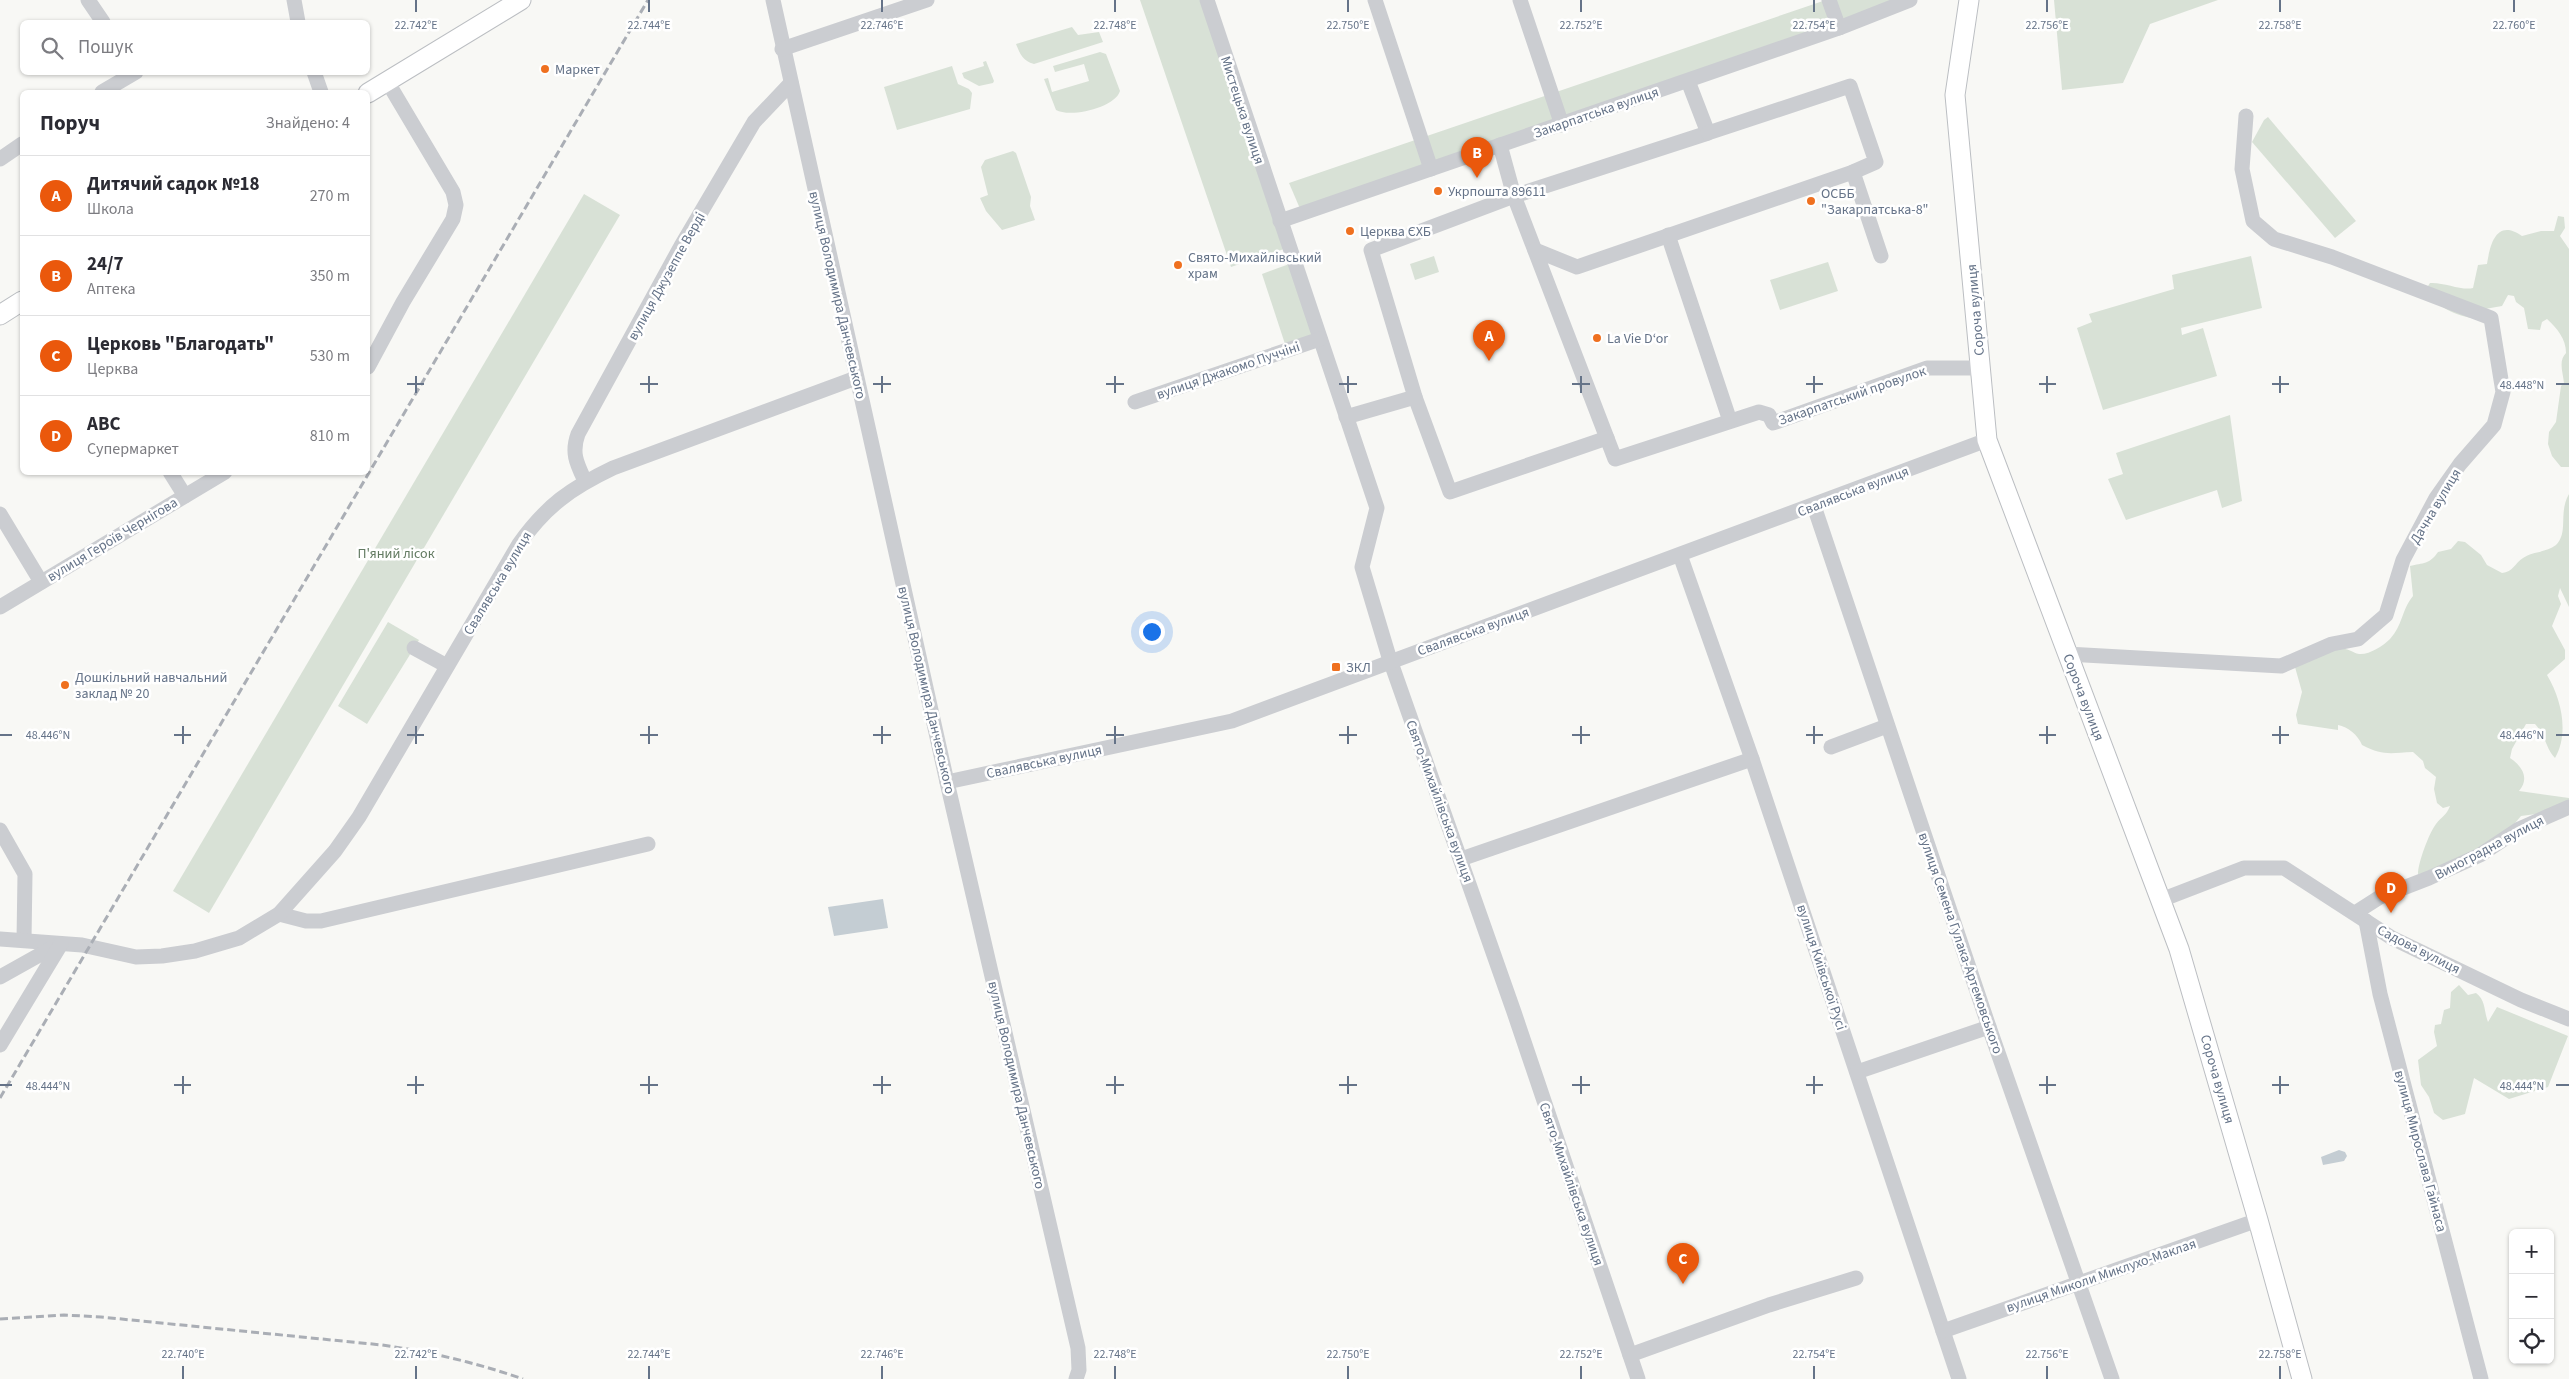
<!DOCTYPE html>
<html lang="uk">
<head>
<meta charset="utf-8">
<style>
	:root { --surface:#fff; --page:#f7f7f7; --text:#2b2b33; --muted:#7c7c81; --line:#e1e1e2; --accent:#ea580c }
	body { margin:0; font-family:"Source Sans 3",sans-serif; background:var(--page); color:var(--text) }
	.controls { position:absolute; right:15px; bottom:15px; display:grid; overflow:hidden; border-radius:8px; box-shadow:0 1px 4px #0004 }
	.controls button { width:45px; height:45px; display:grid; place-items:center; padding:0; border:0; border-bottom:1px solid var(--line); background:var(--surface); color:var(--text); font:25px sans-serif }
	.you { position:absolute; left:1151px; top:631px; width:18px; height:18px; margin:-12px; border:4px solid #fff; border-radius:50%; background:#1a73e8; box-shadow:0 0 0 8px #1a73e833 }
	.badge { display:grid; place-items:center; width:32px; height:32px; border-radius:50%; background:var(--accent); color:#fff; font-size:16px; font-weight:700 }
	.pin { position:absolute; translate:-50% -41px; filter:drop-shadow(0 1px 2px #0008) }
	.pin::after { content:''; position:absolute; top:26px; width:18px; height:15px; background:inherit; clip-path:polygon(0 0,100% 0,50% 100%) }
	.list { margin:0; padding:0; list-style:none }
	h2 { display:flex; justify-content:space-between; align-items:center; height:65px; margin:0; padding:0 20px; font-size:21px }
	h2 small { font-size:16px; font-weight:400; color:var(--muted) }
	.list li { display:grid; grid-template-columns:32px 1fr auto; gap:15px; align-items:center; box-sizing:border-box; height:80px; padding:0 20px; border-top:1px solid var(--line) }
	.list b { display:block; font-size:19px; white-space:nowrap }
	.list p { margin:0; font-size:16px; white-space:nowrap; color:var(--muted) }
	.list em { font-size:16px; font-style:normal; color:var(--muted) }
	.icon { flex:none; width:28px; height:28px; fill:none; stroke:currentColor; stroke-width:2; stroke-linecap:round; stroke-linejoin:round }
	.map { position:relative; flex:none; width:2569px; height:1379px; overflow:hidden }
	.search { position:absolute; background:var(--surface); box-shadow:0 1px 4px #0004; left:20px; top:20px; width:350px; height:55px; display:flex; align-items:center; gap:12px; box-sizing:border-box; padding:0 18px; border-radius:8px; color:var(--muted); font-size:19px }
	.panel { position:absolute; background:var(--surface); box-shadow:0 1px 4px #0004; left:20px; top:90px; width:350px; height:385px; border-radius:8px }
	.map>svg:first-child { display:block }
</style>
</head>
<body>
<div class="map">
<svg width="2569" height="1379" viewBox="0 0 2569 1379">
	<rect width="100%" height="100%" fill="#f8f8f5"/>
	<g fill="#d8e1d6">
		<path d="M1140,0H1200L1287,248L1231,267Z"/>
		<path d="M1826,0H1893L1870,12L1301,211L1289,183Z"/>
		<path d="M2054,0H2218L2150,24L2123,83L2062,90Z"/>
		<path d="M1072,27L1078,35L1099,32L1103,42L1034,64C1023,61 1020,54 1016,44Z"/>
		<path d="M1100,52L1106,54L1120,91C1115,108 1070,118 1056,110L1044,79L1048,78L1052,92L1089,81L1084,64L1055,72L1053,66Z"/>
		<path d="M986,61L994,81L993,83L979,86L964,78L962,73L984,66L983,62Z"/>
		<path d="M952,66L958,84L969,89L972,93L970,109L897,130L884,87Z"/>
		<path d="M2268,117L2356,221L2335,238L2252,142L2264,120Z"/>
		<path d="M1013,151L1016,153L1031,197L1030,206L1035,220L1002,230L986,211L980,198L988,195L981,167L985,160Z"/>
		<path d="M584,194L620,215L209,913L173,891Z"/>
		<path d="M2558,216L2564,217L2565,228L2560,236L2569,249V467H2561L2552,456L2548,444L2549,432L2556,422L2561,386L2564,383C2563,372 2558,361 2566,353C2566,339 2557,328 2547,319L2542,322L2540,330L2528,329L2524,308L2516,302L2514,296L2508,295L2502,306L2485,309L2477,319C2454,315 2439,309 2426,289L2430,283C2444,282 2462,291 2473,288L2478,265L2487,264C2490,245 2496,218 2522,236L2541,231H2554Z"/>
		<path d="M1434,256L1439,272L1415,280L1410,264Z"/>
		<path d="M2251,256L2262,308L2181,328L2182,335L2203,328L2217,376L2103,410L2077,328L2092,322L2089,314L2174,289L2172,275Z"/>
		<path d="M1828,262L1838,291L1780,310L1770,280Z"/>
		<path d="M1292,263L1317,337L1286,347L1262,274Z"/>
		<path d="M2230,415L2242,501L2222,508L2217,490L2126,520L2108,479L2123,474L2116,453Z"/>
		<path d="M2569,494V607L2560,588L2558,596L2561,604L2552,626L2565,650V659L2547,675C2562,700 2569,734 2555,758C2546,749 2546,736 2535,724H2526L2512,749L2510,758C2522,766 2530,778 2519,791L2569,798V801L2536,814L2521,816C2497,846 2462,858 2428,873L2418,874C2418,863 2429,833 2436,824C2442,816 2446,816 2450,806L2443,808L2437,803L2434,789L2436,777L2425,768L2423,761L2413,752C2390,753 2383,756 2362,745C2358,735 2348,727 2338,725V730L2298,724L2296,715L2302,692L2295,667C2309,661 2326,651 2341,649C2349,648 2352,653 2359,654C2369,655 2383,646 2390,639C2403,625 2401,611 2413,596L2410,566C2423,563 2430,564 2438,552L2451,549L2458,541L2465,542L2481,555L2487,565L2502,573C2513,572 2515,563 2523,558C2533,551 2545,553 2556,545C2569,532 2558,513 2569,494Z"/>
		<path d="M388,622L419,640L367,724L338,706Z"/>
		<path d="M2459,985L2468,995L2476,993C2486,1000 2484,1012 2488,1022L2497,1007L2568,1036L2548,1087L2509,1099L2474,1078L2465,1114L2443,1120L2434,1113L2429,1097L2421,1085L2418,1060L2437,1046L2434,1032L2435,1025L2441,1024L2444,1010L2450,1008L2451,992Z"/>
	</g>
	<g fill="#c4cdd3">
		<path d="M883,899L888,928L834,936L828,907Z"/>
		<path d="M2339,1150L2345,1152L2347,1156L2344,1161L2323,1165L2321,1157Z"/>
	</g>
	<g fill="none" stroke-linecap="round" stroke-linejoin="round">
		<g stroke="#bbbec2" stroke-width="21">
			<g id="major">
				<path d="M1969,0L1955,95L1987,440L2179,949L2258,1220L2302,1379"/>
				<path d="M368,93L521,0"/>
				<path d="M0,315L22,301"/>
			</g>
		</g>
		<g stroke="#cbcdd1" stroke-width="15">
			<path d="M88,0L103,22"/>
			<path d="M294,0L298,22"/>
			<path d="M773,0L947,782L1078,1348L1079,1370L1076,1379"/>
			<path d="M1207,0L1377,508L1362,567L1389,657L1514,1012L1638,1379"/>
			<path d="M1375,0L1431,169"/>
			<path d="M1520,0L1562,125"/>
			<path d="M1829,0L1839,28"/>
			<path d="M782,49L927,0"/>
			<path d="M314,72L321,92"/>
			<path d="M1688,81L1708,133L1514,196L1615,459L1759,412L1769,415L1773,423L1927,368H1980"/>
			<path d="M102,92L136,72"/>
			<path d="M1708,133L1850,86L1876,162L1853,172"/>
			<path d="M0,159L22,144"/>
			<path d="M1280,221L1839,28L1910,0"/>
			<path d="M1668,235L1730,421"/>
			<path d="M1535,250L1577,267L1853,172L1881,256"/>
			<path d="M368,367L403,302L453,219L456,205L453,192L387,81"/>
			<path d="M1415,397L1450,492L1607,438"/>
			<path d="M1135,402L1320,339"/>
			<path d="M1346,417L1415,397L1371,250L1514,196L1500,145"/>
			<path d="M170,472L185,496"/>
			<path d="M585,481C577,464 571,453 578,434L681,246L754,122L791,83"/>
			<path d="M1814,506L1989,1027L2112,1379"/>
			<path d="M0,514L41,582"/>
			<path d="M1680,555L1752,759L1959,1379"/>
			<path d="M0,607L225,472"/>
			<path d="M414,648L447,666"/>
			<path d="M2067,654L2281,666L2332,644L2358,639L2386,615L2403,560L2436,498L2460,464L2494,425L2503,392L2491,318L2332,257L2274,239L2253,221L2242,169L2246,116"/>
			<path d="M1831,747L1887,726"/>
			<path d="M947,782L1232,721L1987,440"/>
			<path d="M0,830L25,874L24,940"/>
			<path d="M1461,859L1752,759"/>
			<path d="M2161,900L2244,868H2284L2392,938L2521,1000L2569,1019"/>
			<path d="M2355,913L2380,897L2429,878L2480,855L2519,829L2569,807"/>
			<path d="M279,914L306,921H321L648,844"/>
			<path d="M2366,921L2380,994L2481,1379"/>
			<path d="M0,939L82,945L136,957L162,956L195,951L239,938L279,914L335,851L359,817L519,544C546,506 571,488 613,468L856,378"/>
			<path d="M0,977L59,944"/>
			<path d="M0,1045L61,944"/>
			<path d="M1857,1072L1989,1027"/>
			<path d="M1943,1331L2258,1220"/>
			<path d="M1630,1355L1769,1305L1856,1278"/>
		</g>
		<use href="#major" stroke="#fff" stroke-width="19"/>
		<g stroke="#aaaeb5" stroke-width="3" stroke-dasharray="8 4" stroke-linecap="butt">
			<path d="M0,1098L648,0"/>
			<path d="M0,1319L64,1315L101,1317L382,1345C431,1352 477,1363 523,1379"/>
		</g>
	</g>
	<path fill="none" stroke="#657388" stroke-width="2" d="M416,0V12M649,0V12M882,0V12M1115,0V12M1348,0V12M1581,0V12M1814,0V12M2047,0V12M2280,0V12M2514,0V12M416,376V393M649,376V393M882,376V393M1115,376V393M1348,376V393M1581,376V393M1814,376V393M2047,376V393M2280,376V393M407,384H424M640,384H658M873,384H891M1106,384H1124M1339,384H1357M1572,384H1590M1806,384H1823M2039,384H2056M2272,384H2289M2556,384H2569M183,726V744M416,726V744M649,726V744M882,726V744M1115,726V744M1348,726V744M1581,726V744M1814,726V744M2047,726V744M2280,726V744M0,735H12M174,735H191M407,735H424M640,735H658M873,735H891M1106,735H1124M1339,735H1357M1572,735H1590M1806,735H1823M2039,735H2056M2272,735H2289M2556,735H2569M183,1076V1094M416,1076V1094M649,1076V1094M882,1076V1094M1115,1076V1094M1348,1076V1094M1581,1076V1094M1814,1076V1094M2047,1076V1094M2280,1076V1094M0,1085H12M174,1085H191M407,1085H424M640,1085H658M873,1085H891M1106,1085H1124M1339,1085H1357M1572,1085H1590M1806,1085H1823M2039,1085H2056M2272,1085H2289M2556,1085H2569M183,1366V1379M416,1366V1379M649,1366V1379M882,1366V1379M1115,1366V1379M1348,1366V1379M1581,1366V1379M1814,1366V1379M2047,1366V1379M2280,1366V1379"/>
	<g fill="#ef701f" stroke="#fff" stroke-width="2">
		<circle cx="545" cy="69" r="5"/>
		<circle cx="1438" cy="191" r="5"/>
		<circle cx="1811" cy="201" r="5"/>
		<circle cx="1350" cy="231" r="5"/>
		<circle cx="1178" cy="265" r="5"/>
		<circle cx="1597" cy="338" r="5"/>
		<rect x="1331" y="662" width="10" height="10" rx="2.5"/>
		<circle cx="65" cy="685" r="5"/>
	</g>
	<g text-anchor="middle" stroke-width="5" stroke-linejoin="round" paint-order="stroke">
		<g font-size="14" fill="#657388" stroke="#fff" text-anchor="start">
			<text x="555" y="74">Маркет</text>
			<text x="1448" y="196">Укрпошта 89611</text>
			<text x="1821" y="198">ОСББ<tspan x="1821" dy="16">"Закарпатська-8"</tspan></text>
			<text x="1360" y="236">Церква ЄХБ</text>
			<text x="1188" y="262">Свято-Михайлівський<tspan x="1188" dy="16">храм</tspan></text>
			<text x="1607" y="343">La Vie D‘or</text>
			<text x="1346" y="672">ЗКЛ</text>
			<text x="75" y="682">Дошкільний навчальний<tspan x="75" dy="16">заклад № 20</tspan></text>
		</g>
		<g font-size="14" fill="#657388" stroke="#fff">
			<text transform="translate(1243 110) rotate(72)" y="5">Мистецька вулиця</text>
			<text transform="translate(1596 112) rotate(-19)" y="5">Закарпатська вулиця</text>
			<text transform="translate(666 276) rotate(-61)" y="5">вулиця Джузеппе Верді</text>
			<text transform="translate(838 295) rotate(77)" y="5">вулиця Володимира Данчевського</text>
			<text transform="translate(1975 310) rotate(-95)" y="5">Сороча вулиця</text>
			<text transform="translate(1228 370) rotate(-19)" y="5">вулиця Джакомо Пуччіні</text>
			<text transform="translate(1852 395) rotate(-19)" y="5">Закарпатський провулок</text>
			<text transform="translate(1853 491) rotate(-21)" y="5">Свалявська вулиця</text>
			<text transform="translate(2435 506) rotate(-59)" y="5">Дачна вулиця</text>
			<text transform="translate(112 539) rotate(-31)" y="5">вулиця Героїв Чернігова</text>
			<text transform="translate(497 583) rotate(-59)" y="5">Свалявська вулиця</text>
			<text transform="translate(1473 631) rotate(-20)" y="5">Свалявська вулиця</text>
			<text transform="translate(927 690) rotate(77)" y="5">вулиця Володимира Данчевського</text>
			<text transform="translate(2084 697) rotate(69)" y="5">Сороча вулиця</text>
			<text transform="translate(1044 761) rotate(-12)" y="5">Свалявська вулиця</text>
			<text transform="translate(1440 801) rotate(70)" y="5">Свято-Михайлівська вулиця</text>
			<text transform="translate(2489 847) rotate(-28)" y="5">Виноградна вулиця</text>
			<text transform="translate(1961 943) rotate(71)" y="5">вулиця Семена Гулака-Артемовського</text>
			<text transform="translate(2419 949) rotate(27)" y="5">Садова вулиця</text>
			<text transform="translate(1822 967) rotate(72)" y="5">вулиця Київської Русі</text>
			<text transform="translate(2218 1079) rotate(74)" y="5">Сороча вулиця</text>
			<text transform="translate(1017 1085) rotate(77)" y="5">вулиця Володимира Данчевського</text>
			<text transform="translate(2421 1151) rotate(75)" y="5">вулиця Мирослава Гайнаса</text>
			<text transform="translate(1572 1184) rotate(71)" y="5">Свято-Михайлівська вулиця</text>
			<text transform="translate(2101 1275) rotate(-19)" y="5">вулиця Миколи Миклухо-Маклая</text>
		</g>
		<g font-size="14" fill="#627a61" stroke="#fff">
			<text x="396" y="558">П'яний лісок</text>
		</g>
	</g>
	<g font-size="12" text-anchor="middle" fill="#657388" stroke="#fff" stroke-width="5" stroke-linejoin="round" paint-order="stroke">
		<text x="416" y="29">22.742°E</text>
		<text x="649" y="29">22.744°E</text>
		<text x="882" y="29">22.746°E</text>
		<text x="1115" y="29">22.748°E</text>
		<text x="1348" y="29">22.750°E</text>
		<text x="1581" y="29">22.752°E</text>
		<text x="1814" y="29">22.754°E</text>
		<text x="2047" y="29">22.756°E</text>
		<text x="2280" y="29">22.758°E</text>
		<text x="2514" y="29">22.760°E</text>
		<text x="2522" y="389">48.448°N</text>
		<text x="48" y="739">48.446°N</text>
		<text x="2522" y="739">48.446°N</text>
		<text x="48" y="1090">48.444°N</text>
		<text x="2522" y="1090">48.444°N</text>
		<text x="183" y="1358">22.740°E</text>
		<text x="416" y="1358">22.742°E</text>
		<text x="649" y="1358">22.744°E</text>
		<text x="882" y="1358">22.746°E</text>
		<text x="1115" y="1358">22.748°E</text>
		<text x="1348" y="1358">22.750°E</text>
		<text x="1581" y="1358">22.752°E</text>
		<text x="1814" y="1358">22.754°E</text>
		<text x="2047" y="1358">22.756°E</text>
		<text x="2280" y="1358">22.758°E</text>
	</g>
</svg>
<div class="controls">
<button>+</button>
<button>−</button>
<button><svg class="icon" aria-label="locate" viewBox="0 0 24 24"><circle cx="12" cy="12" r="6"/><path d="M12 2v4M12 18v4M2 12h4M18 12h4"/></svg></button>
</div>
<div class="you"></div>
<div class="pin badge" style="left:1489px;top:361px">A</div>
<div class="pin badge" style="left:1477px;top:178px">B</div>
<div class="pin badge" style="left:1683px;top:1284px">C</div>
<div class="pin badge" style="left:2391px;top:913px">D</div>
<div class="search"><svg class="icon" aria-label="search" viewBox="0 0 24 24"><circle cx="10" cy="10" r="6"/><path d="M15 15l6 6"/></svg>Пошук</div>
<section class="panel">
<h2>Поруч<small>Знайдено: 4</small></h2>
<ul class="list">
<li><span class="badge">A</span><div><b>Дитячий садок №18</b><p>Школа</p></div><em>270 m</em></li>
<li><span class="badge">B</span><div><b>24/7</b><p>Аптека</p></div><em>350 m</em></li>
<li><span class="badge">C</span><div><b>Церковь &quot;Благодать&quot;</b><p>Церква</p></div><em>530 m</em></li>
<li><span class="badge">D</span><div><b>ABC</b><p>Супермаркет</p></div><em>810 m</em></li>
</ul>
</section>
</div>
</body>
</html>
